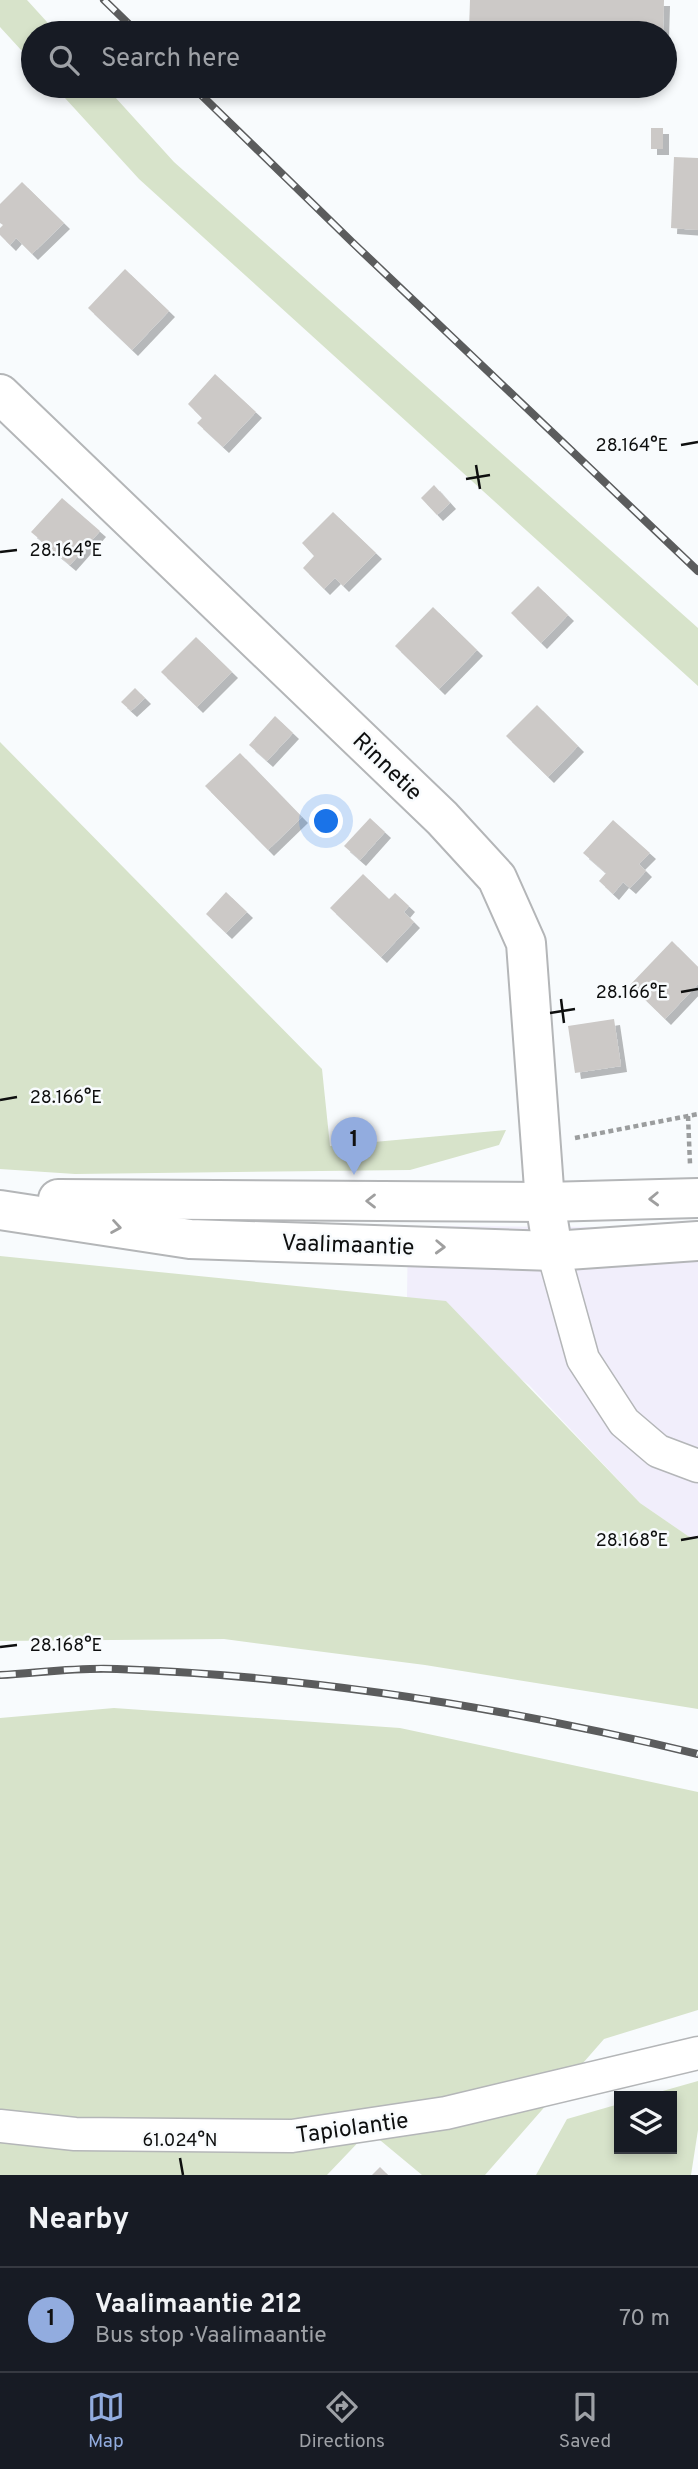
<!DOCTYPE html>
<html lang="en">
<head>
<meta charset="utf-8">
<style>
	:root { --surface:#171b24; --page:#242831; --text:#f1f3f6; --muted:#9ea1a6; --line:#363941; --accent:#92acdf }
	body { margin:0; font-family:Overpass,sans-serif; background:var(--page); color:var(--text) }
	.controls { position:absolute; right:21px; bottom:21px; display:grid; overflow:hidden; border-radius:0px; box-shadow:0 4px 10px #0003 }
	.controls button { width:63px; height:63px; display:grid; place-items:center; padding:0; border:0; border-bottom:2px solid var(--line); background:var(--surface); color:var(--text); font:35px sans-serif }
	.you { position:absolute; left:327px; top:822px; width:24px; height:24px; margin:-18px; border:5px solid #fff; border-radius:50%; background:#1a73e8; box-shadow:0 0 0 10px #1a73e833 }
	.badge { display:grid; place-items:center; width:46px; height:46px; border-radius:50%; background:var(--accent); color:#111; font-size:23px; font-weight:700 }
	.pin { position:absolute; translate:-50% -58px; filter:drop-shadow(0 2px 4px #0008) }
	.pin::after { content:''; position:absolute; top:37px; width:24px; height:21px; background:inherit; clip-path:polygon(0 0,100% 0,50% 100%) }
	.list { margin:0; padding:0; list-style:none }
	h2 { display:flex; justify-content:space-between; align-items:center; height:91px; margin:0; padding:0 28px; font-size:30px }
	h2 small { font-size:23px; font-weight:400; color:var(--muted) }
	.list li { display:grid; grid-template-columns:46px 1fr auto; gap:21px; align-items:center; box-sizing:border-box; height:105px; padding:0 28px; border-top:2px solid var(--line) }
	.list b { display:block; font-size:26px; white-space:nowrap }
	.list p { margin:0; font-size:23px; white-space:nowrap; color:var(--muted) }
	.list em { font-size:23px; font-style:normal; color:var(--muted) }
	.icon { flex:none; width:38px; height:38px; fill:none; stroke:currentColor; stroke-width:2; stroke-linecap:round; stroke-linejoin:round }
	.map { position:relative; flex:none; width:698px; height:2175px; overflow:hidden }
	.search { position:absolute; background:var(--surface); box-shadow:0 4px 10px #0003; left:21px; right:21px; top:21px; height:77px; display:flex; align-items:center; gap:18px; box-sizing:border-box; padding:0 24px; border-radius:38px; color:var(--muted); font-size:26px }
	.sheet { height:196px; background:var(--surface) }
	nav { display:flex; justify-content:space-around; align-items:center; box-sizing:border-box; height:98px; border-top:2px solid var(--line); background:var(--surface); font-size:19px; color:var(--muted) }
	nav a { display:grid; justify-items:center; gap:4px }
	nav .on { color:var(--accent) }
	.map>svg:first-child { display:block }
</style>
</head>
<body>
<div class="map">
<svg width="698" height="2175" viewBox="0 0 698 2175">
	<defs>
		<filter id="shadow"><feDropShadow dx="6" dy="6" stdDeviation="0" flood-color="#0004"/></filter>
	</defs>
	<rect width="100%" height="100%" fill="#f8fbfd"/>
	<path fill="#f1eefb" d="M698,1220V1539L688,1536L640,1503L529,1385L407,1297L408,1226L608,1227Z"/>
	<g fill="#d7e3ca">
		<path d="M0,0H27L57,33H33V63L0,27Z"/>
		<path d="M54,86H105L174,162L698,628V686L139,179Z"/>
		<path d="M0,742L322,1069L330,1146L506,1130L499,1145L410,1170L75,1174L0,1169Z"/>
		<path d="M0,1256L446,1301L640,1503L688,1536L698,1539V1709L425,1665L224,1639L0,1641Z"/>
		<path d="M114,1708L400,1728L698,1792V2010L604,2039L485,2175H422L369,2131L327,2175H0V1718Z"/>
		<path d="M698,2081V2130L691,2175H536L567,2119L619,2104V2149H672V2096H645Z"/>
	</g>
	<g fill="#ccc9c7" filter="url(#shadow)">
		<path d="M470,0H664L663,33H535L469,30Z"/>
		<rect x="651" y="128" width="12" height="21"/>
		<path d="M674,157L698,158V230L671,228Z"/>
		<path d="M22,182L64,223L32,254L16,238L10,245L0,235V228L3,225L0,223V204Z"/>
		<path d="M125,269L169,311L132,350L88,308Z"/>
		<path d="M215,374L256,412L223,447L197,423L202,418L188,404Z"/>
		<path d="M434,485L450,503L437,515L421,498Z"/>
		<path d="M62,498L100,531L70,565L31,532Z"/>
		<path d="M333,512L376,553L343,586L335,578L324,589L303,568L314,556L302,543Z"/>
		<path d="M538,586L568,615L541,643L511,613Z"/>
		<path d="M433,607L477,650L439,689L395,646Z"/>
		<path d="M196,637L232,672L197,707L161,672Z"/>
		<path d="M135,688L145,698L131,711L121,702Z"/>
		<path d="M537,705L578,746L548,777L506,736Z"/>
		<path d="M275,716L293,733L267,761L249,745Z"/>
		<path d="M240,753L302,817L268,850L205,786Z"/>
		<path d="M370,818L385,832L360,860L344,846Z"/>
		<path d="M613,820L650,853L639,864L646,871L630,888L623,882L613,894L599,881L606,873L583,853Z"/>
		<path d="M363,874L389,899L395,893L409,906L404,912L414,922L381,957L330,908Z"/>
		<path d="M226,892L247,912L226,933L206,914Z"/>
		<path d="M672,941L698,967V984L665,1019L630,985Z"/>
		<path d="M614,1019L621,1066L575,1073L568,1026Z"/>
		<path d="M380,2167L388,2175H372Z"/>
	</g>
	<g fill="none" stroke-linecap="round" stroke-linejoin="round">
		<g stroke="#b4b6b8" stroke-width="35">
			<g id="street">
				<path d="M553,1251L583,1359L624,1422L658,1451L698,1466"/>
				<path d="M0,2126L75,2134L292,2136L446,2113L698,2053"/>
			</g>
		</g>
		<g stroke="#b4b6b8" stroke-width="42">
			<g id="secondary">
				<path d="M0,394L442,818L497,878L526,943L545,1202L553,1251"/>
				<path d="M58,1199L545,1202L698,1198"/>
				<path d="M0,1210L190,1239L553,1251L698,1241"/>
			</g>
		</g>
		<g stroke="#9b9d9e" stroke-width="4.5" stroke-dasharray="5 3.5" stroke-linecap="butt">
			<path d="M688,1116L690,1164"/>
			<path d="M575,1138L698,1114"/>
		</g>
		<use href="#street" stroke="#fff" stroke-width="32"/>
		<use href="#secondary" stroke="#fff" stroke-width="38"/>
		<g stroke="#5b5c5d" stroke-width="8">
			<g id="rail">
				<path d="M104,0L138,33"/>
				<path d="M192,86L352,242L698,571"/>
				<path d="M0,1675C38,1673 78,1667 117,1669C313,1676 507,1708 698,1754"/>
			</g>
		</g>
		<use href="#rail" stroke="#f8fbfd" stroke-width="5" stroke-dasharray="16" stroke-linecap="butt"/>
	</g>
	<defs><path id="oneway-chevron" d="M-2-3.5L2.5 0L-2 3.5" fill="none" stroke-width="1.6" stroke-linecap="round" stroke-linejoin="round" transform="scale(1.75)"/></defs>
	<g stroke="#9f9f9f">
		<use href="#oneway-chevron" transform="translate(654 1199) rotate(178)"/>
		<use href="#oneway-chevron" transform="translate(371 1201) rotate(-180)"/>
		<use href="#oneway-chevron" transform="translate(116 1227) rotate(9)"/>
		<use href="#oneway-chevron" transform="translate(440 1247) rotate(2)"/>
	</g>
	<path fill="none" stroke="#0e0f0f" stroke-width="2.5" d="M681,445L698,442M476,465L480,489M466,479L490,475M0,552L17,550M681,992L698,989M561,999L564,1023M550,1013L575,1009M0,1100L17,1097M681,1540L698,1537M0,1647L17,1645M180,2158L183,2175"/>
	<g text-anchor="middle" stroke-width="5" stroke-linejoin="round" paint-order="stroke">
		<g font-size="23" fill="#0e0f0f" stroke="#f8fbfd">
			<text transform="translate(388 766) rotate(44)" y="8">Rinnetie</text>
			<text transform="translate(348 1244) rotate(2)" y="8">Vaalimaantie</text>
			<text transform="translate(352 2127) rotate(-8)" y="8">Tapiolantie</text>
		</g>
	</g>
	<g font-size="18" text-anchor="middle" fill="#0e0f0f" stroke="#f8fbfd" stroke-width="5" stroke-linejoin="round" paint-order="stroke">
		<text x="632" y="451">28.164°E</text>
		<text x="66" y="556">28.164°E</text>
		<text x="632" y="998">28.166°E</text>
		<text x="66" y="1103">28.166°E</text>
		<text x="632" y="1546">28.168°E</text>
		<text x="66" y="1651">28.168°E</text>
		<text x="180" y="2146">61.024°N</text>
	</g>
</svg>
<div class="controls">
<button><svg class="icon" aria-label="layers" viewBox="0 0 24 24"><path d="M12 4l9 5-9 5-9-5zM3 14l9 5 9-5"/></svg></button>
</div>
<div class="you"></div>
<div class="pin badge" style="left:354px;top:1175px">1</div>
<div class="search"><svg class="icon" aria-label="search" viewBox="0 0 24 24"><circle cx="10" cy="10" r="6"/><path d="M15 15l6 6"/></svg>Search here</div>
</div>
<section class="sheet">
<h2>Nearby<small></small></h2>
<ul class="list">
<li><span class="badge">1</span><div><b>Vaalimaantie 212</b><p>Bus stop · Vaalimaantie</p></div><em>70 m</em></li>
</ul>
</section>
<nav>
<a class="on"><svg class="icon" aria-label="map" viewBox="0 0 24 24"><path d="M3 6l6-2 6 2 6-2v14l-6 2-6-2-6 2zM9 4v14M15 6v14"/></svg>Map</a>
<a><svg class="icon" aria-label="directions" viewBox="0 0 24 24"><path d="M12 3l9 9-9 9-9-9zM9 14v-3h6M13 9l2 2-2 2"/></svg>Directions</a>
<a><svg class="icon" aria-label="saved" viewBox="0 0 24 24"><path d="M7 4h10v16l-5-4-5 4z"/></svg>Saved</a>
</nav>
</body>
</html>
